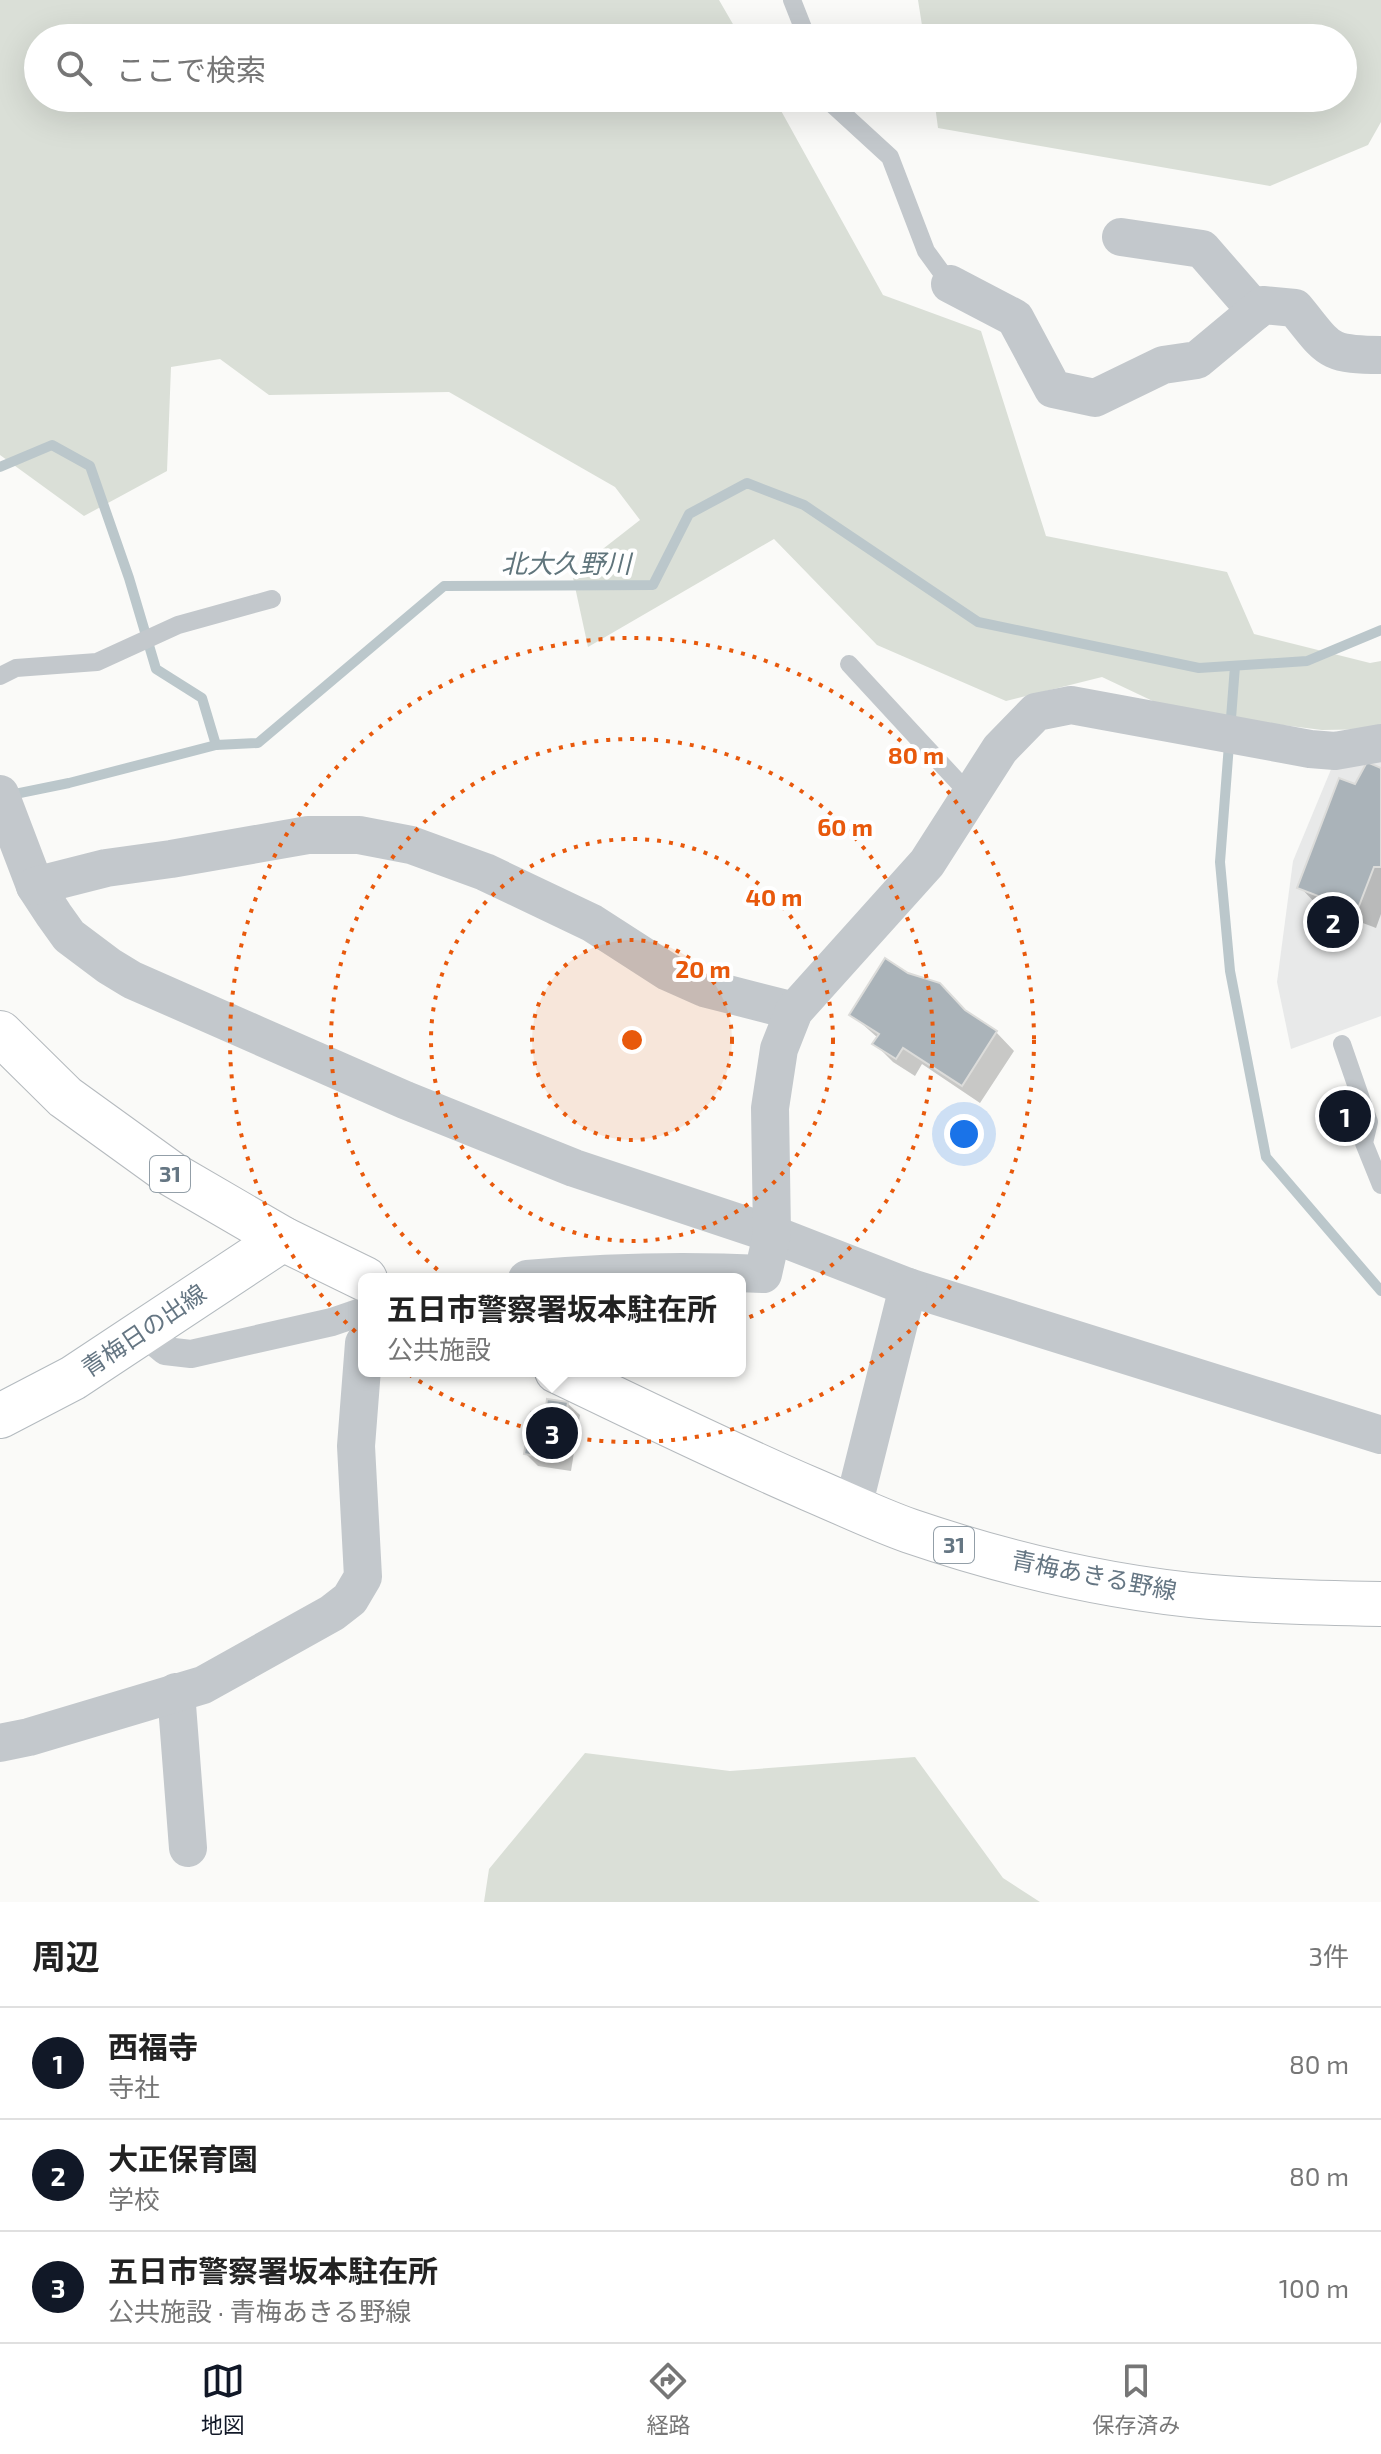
<!DOCTYPE html>
<html lang="ja">
<head>
<meta charset="utf-8">
<style>
	:root { --surface:#fff; --page:#f2f2f2; --text:#222; --muted:#767676; --line:#e0e0e0; --accent:#111827 }
	body { margin:0; font-family:"Exo 2","Noto Sans JP",sans-serif; background:var(--page); color:var(--text) }
	.you { position:absolute; left:964px; top:1134px; width:28px; height:28px; margin:-20px; border:6px solid #fff; border-radius:50%; background:#1a73e8; box-shadow:0 0 0 12px #1a73e833 }
	.badge { display:grid; place-items:center; width:52px; height:52px; border-radius:50%; background:var(--accent); color:#fff; font-size:26px; font-weight:700 }
	.pin { position:absolute; translate:-50% -50%; border:4px solid #fff; box-shadow:0 2px 8px #0006 }
	.popup { position:absolute; left:358px; top:1273px; width:388px; height:104px; box-sizing:border-box; display:grid; place-content:center; border-radius:12px; background:var(--surface); filter:drop-shadow(0 2px 6px #0005); font-size:26px; white-space:nowrap; color:var(--muted) }
	.popup b { font-size:30px; color:var(--text) }
	.popup::after { content:''; position:absolute; left:50%; top:100%; margin-left:-16px; border:16px solid transparent; border-top-color:var(--surface) }
	.list { margin:0; padding:0; list-style:none }
	h2 { display:flex; justify-content:space-between; align-items:center; height:104px; margin:0; padding:0 32px; font-size:34px }
	h2 small { font-size:26px; font-weight:400; color:var(--muted) }
	.list li { display:grid; grid-template-columns:52px 1fr auto; gap:24px; align-items:center; box-sizing:border-box; height:112px; padding:0 32px; border-top:2px solid var(--line) }
	.list b { display:block; font-size:30px; white-space:nowrap }
	.list p { margin:0; font-size:26px; white-space:nowrap; color:var(--muted) }
	.list em { font-size:26px; font-style:normal; color:var(--muted) }
	.icon { flex:none; width:44px; height:44px; fill:none; stroke:currentColor; stroke-width:2; stroke-linecap:round; stroke-linejoin:round }
	.map { position:relative; flex:none; width:1381px; height:1902px; overflow:hidden }
	.search { position:absolute; background:var(--surface); box-shadow:0 8px 32px #0002; left:24px; right:24px; top:24px; height:88px; display:flex; align-items:center; gap:20px; box-sizing:border-box; padding:0 28px; border-radius:44px; color:var(--muted); font-size:30px }
	.sheet { height:440px; background:var(--surface) }
	nav { display:flex; justify-content:space-around; align-items:center; box-sizing:border-box; height:112px; border-top:2px solid var(--line); background:var(--surface); font-size:22px; color:var(--muted) }
	nav a { display:grid; justify-items:center; gap:4px }
	nav .on { color:var(--accent) }
	.map>svg:first-child { display:block }
</style>
</head>
<body>
<div class="map">
<svg width="1381" height="1902" viewBox="0 0 1381 1902">
	<rect width="100%" height="100%" fill="#fafaf8"/>
	<path fill="#e8e9e9" d="M1381,760V1016L1291,1049L1277,982L1293,861L1332,767Z"/>
	<g fill="#dadfd7">
		<path d="M0,0H719L741,38H38V98H774L883,295L981,331L1046,536L1227,572L1254,634L1370,663L1381,661V729L1322,730L1176,712L1102,677L1006,701L877,645L774,539L588,647L572,573L640,520L615,487L449,392L269,395L220,359L171,367L167,471L84,516L0,455Z"/>
		<path d="M918,0H1381V122L1368,145L1270,186L938,128L934,98H1343V38H924Z"/>
		<path d="M585,1753L730,1771L915,1757L1003,1878L1040,1902H484L489,1869Z"/>
	</g>
	<g fill="#0003">
		<path d="M1381,770V914L1376,928L1318,906L1300,887L1356,787Z"/>
		<path d="M851,1014H967L996,1032L1014,1051L980,1103L922,1064L915,1076L893,1062L875,1044L878,1038Z"/>
		<path d="M567,1403L580,1415L571,1471L538,1466L526,1454L547,1417Z"/>
	</g>
	<g fill="none" stroke-linecap="round" stroke-linejoin="round">
		<g stroke="#bbc7cb" stroke-width="10">
			<path d="M0,467L52,445L90,466L129,578L156,669L202,698L216,745"/>
			<path d="M1235,666L1220,862L1230,971L1266,1157L1381,1291"/>
			<path d="M10,795L69,783L216,745L258,743L444,586L653,585L689,514L747,483L804,505L978,622L1199,668L1307,661L1381,630"/>
		</g>
	</g>
	<g fill="#aab3b9" stroke="#dcdcda" stroke-width="2">
		<path d="M1367,762L1381,768V867H1374L1357,911L1297,888L1339,778L1355,784Z"/>
		<path d="M885,958L908,973L940,983L965,1010L997,1031L962,1086L903,1048L896,1059L872,1044L879,1034L849,1015Z"/>
		<path d="M547,1399L568,1402L560,1460L524,1454L531,1412L545,1414Z"/>
	</g>
	<g fill="none" stroke-linecap="round" stroke-linejoin="round">
		<g stroke="#b3babf" stroke-width="46">
			<path id="secondary" d="M0,1416L73,1378L283,1239"/>
		</g>
		<g stroke="#b5babe" stroke-width="46">
			<g id="primary">
				<path d="M0,1033L65,1097L173,1175L283,1239L365,1279"/>
				<path d="M557,1371C641,1411 724,1452 810,1489C843,1503 876,1519 910,1531C1007,1564 1109,1588 1211,1597C1268,1602 1324,1603 1381,1604"/>
			</g>
		</g>
		<g stroke="#c3c8cc" stroke-width="18">
			<path d="M792,0L807,38"/>
			<path d="M829,98L830,102L890,157L926,251L950,284"/>
			<path d="M849,664L971,796"/>
			<path d="M0,676L16,668L97,662L178,625L272,599"/>
			<path d="M1342,1044L1369,1122L1364,1143L1381,1185"/>
		</g>
		<path stroke="#c3c8cc" stroke-width="28" d="M142,1332L165,1351L191,1354L332,1322L364,1311"/>
		<g stroke="#c3c8cc" stroke-width="38">
			<path d="M1121,237L1202,249L1256,311"/>
			<path d="M950,284L1015,318L1053,389L1095,398L1163,365L1197,360L1263,305L1295,308C1329,349 1325,355 1381,355"/>
			<path d="M0,794L35,886L54,915L69,936L109,966L132,980L405,1100L574,1168L772,1234L908,1287L1381,1435"/>
			<path d="M35,886L106,868L171,859L308,835H359L411,845L485,872L592,923L668,972L704,988L794,1011"/>
			<path d="M527,1279C606,1272 684,1270 763,1274L772,1234L770,1108L779,1049L794,1011L927,863L1000,749L1036,712L1071,705L1310,749L1335,751L1381,743"/>
			<path d="M853,1507L908,1287"/>
			<path d="M176,1692L188,1848"/>
			<path d="M0,1743L29,1737L203,1685L332,1613L350,1599L363,1577L356,1446L364,1343"/>
		</g>
		<use href="#secondary" stroke="#fff" stroke-width="44"/>
		<use href="#primary" stroke="#fff" stroke-width="44"/>
	</g>
	<circle cx="632" cy="1040" r="100" fill="#e8590c" fill-opacity=".12"/>
	<g fill="none" stroke="#e8590c" stroke-width="4" stroke-dasharray="4 8">
		<circle cx="632" cy="1040" r="100"/>
		<circle cx="632" cy="1040" r="201"/>
		<circle cx="632" cy="1040" r="301"/>
		<circle cx="632" cy="1040" r="402"/>
	</g>
	<g text-anchor="middle" stroke-width="8" stroke-linejoin="round" paint-order="stroke">
		<g fill="#fff" stroke="#939fa8" stroke-width="2">
			<rect x="150" y="1156" width="40" height="36" rx="6"/>
			<rect x="934" y="1527" width="40" height="36" rx="6"/>
		</g>
		<g font-size="22" font-weight="bold" fill="#657683">
			<text x="170" y="1182">31</text>
			<text x="954" y="1553">31</text>
		</g>
		<g font-size="24" fill="#657683" stroke="#fff">
			<text transform="translate(144 1331) rotate(-34)" y="8">青梅日の出線</text>
			<text transform="translate(1094 1576) rotate(11)" y="8">青梅あきる野線</text>
		</g>
		<g font-size="26" font-style="italic" fill="#60757c" stroke="#fff">
			<text x="566" y="573">北大久野川</text>
		</g>
	</g>
	<circle cx="632" cy="1040" r="12" fill="#e8590c" stroke="#fff" stroke-width="4"/>
	<g font-size="24" text-anchor="middle" font-weight="bold" fill="#e8590c" stroke="#fff" stroke-width="8" stroke-linejoin="round" paint-order="stroke">
		<text x="916" y="764">80 m</text>
		<text x="845" y="836">60 m</text>
		<text x="774" y="906">40 m</text>
		<text x="703" y="978">20 m</text>
	</g>
</svg>
<div class="you"></div>
<div class="pin badge" style="left:1345px;top:1116px">1</div>
<div class="pin badge" style="left:1333px;top:922px">2</div>
<div class="pin badge" style="left:552px;top:1433px">3</div>
<div class="popup"><b>五日市警察署坂本駐在所</b>公共施設</div>
<div class="search"><svg class="icon" aria-label="search" viewBox="0 0 24 24"><circle cx="10" cy="10" r="6"/><path d="M15 15l6 6"/></svg>ここで検索</div>
</div>
<section class="sheet">
<h2>周辺<small>3件</small></h2>
<ul class="list">
<li><span class="badge">1</span><div><b>西福寺</b><p>寺社</p></div><em>80 m</em></li>
<li><span class="badge">2</span><div><b>大正保育園</b><p>学校</p></div><em>80 m</em></li>
<li><span class="badge">3</span><div><b>五日市警察署坂本駐在所</b><p>公共施設 · 青梅あきる野線</p></div><em>100 m</em></li>
</ul>
</section>
<nav>
<a class="on"><svg class="icon" aria-label="map" viewBox="0 0 24 24"><path d="M3 6l6-2 6 2 6-2v14l-6 2-6-2-6 2zM9 4v14M15 6v14"/></svg>地図</a>
<a><svg class="icon" aria-label="directions" viewBox="0 0 24 24"><path d="M12 3l9 9-9 9-9-9zM9 14v-3h6M13 9l2 2-2 2"/></svg>経路</a>
<a><svg class="icon" aria-label="saved" viewBox="0 0 24 24"><path d="M7 4h10v16l-5-4-5 4z"/></svg>保存済み</a>
</nav>
</body>
</html>
